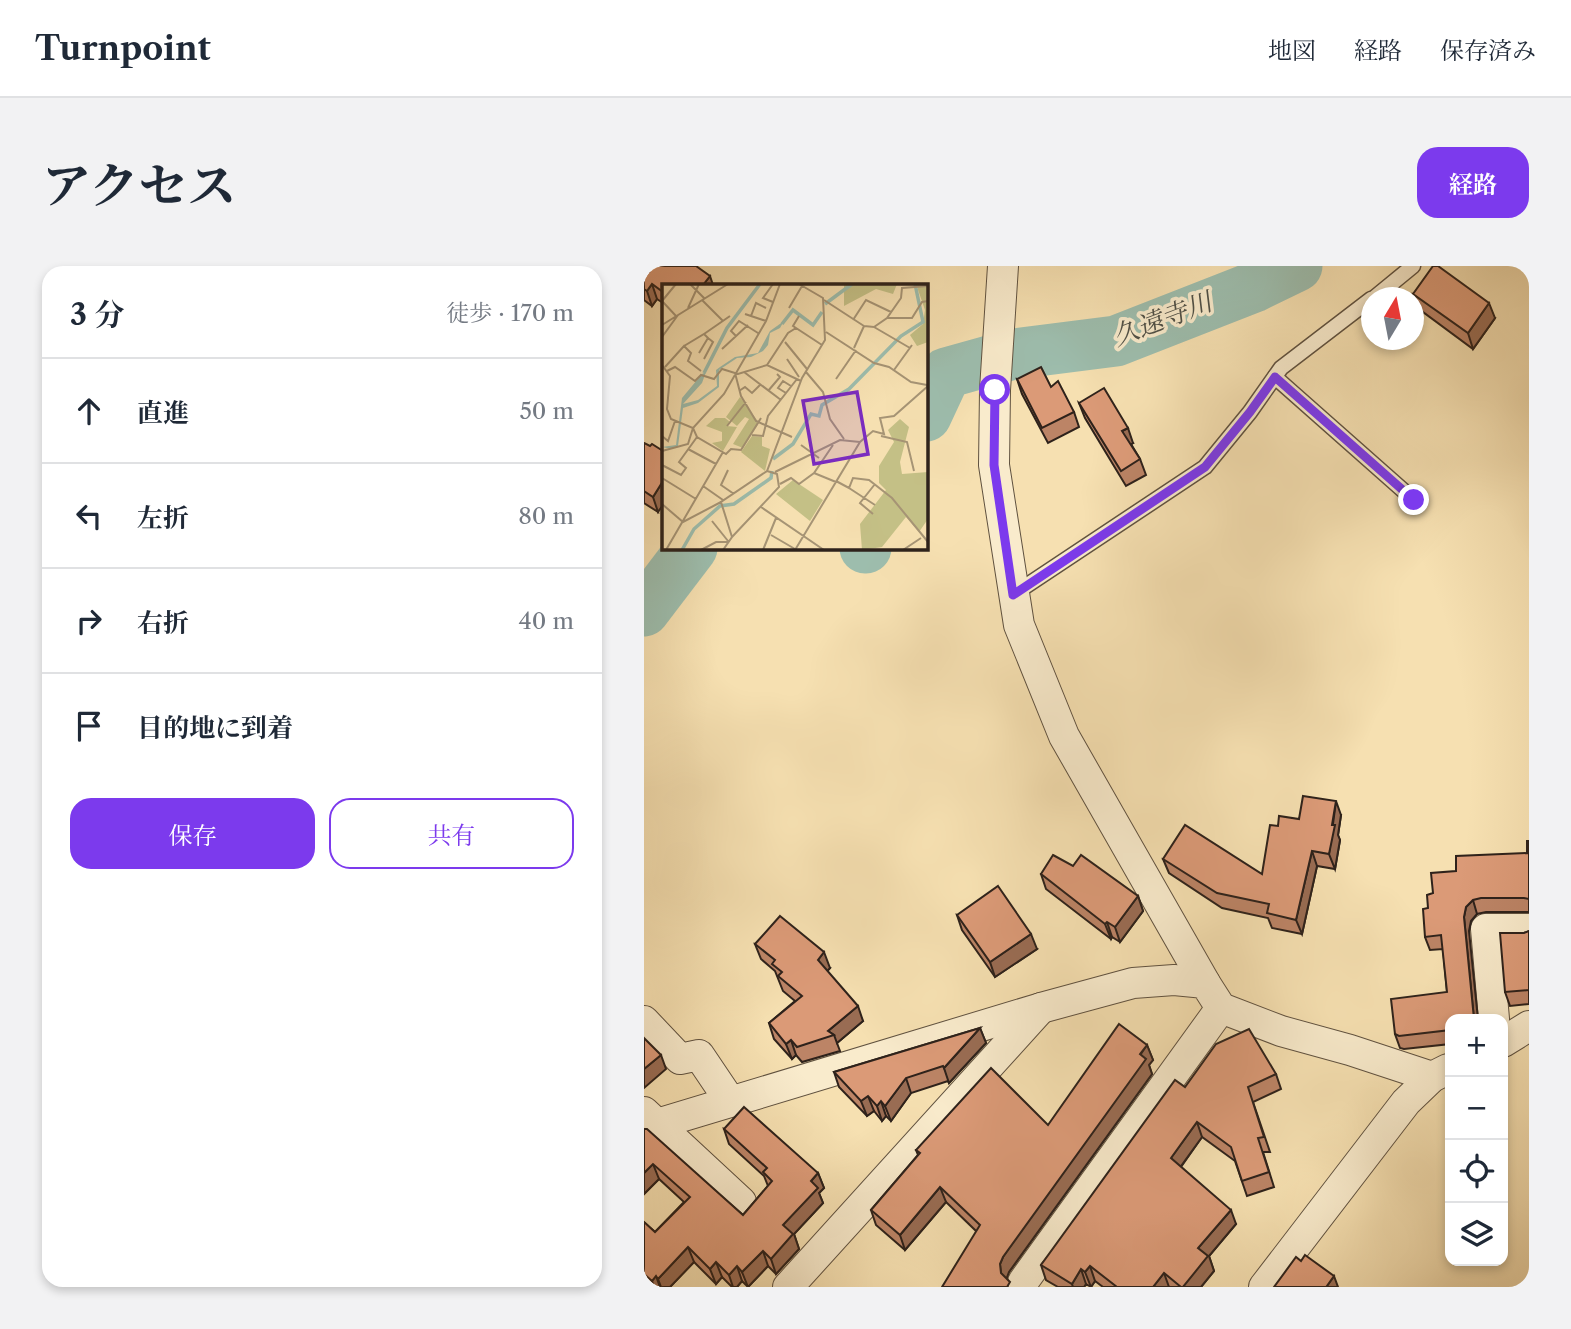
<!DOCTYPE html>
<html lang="ja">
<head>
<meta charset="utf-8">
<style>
	:root { --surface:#fff; --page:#f2f2f3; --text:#1f2937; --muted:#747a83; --line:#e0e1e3; --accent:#7c3aed }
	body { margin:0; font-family:"Libre Caslon Text","Noto Serif JP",serif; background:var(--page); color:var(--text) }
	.controls { position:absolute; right:21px; bottom:21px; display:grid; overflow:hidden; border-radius:14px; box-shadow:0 4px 10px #0003 }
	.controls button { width:63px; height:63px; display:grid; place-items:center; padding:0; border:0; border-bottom:2px solid var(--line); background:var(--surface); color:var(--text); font:35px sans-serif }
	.compass { position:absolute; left:717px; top:21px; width:63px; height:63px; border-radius:50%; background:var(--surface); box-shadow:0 4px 10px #0003; rotate:10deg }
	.stop { position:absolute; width:21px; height:21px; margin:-16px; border:5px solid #7c3aed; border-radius:50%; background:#fff }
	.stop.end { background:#7c3aed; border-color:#fff; box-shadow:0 2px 7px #0008 }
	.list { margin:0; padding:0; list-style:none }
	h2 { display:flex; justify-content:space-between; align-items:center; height:91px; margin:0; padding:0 28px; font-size:30px }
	h2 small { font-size:23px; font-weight:400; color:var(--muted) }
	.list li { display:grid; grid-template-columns:46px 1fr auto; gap:21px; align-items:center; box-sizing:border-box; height:105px; padding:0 28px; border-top:2px solid var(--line) }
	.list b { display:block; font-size:26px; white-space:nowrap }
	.list em { font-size:23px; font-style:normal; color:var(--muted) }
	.actions { display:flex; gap:14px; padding:21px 28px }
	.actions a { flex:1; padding:16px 0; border:2px solid var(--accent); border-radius:21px; text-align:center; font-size:24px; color:var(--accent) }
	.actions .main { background:var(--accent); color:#fff }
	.icon { flex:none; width:38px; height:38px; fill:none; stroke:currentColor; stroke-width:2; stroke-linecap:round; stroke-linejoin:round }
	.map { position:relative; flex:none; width:885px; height:1021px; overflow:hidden; border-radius:21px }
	header { display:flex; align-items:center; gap:42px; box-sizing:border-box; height:98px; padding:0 35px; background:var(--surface); border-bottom:2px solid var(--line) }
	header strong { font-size:33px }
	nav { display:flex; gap:38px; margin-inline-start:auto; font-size:24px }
	.intro { display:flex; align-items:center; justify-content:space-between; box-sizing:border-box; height:168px; padding:0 42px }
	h1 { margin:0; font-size:49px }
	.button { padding:18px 32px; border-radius:21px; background:var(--accent); color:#fff; font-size:24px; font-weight:700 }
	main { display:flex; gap:42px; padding:0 42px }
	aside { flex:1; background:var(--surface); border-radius:21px; box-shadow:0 4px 10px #0003 }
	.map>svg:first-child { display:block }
</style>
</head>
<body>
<header>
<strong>Turnpoint</strong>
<nav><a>地図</a><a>経路</a><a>保存済み</a></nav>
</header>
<div class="intro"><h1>アクセス</h1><a class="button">経路</a></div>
<main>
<aside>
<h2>3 分<small>徒歩 · 170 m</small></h2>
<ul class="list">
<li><svg class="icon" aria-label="ahead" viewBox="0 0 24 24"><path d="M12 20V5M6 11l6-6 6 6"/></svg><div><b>直進</b></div><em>50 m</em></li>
<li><svg class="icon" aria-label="left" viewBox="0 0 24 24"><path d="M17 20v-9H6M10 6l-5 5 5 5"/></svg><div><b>左折</b></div><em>80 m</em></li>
<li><svg class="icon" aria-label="right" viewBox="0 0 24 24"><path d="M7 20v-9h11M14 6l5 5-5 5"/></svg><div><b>右折</b></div><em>40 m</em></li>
<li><svg class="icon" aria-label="arrive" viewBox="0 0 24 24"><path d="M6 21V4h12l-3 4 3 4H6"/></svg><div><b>目的地に到着</b></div></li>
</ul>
<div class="actions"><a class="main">保存</a><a>共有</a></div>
</aside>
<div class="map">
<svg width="885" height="1021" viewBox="0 0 885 1021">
	<rect width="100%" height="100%" fill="#f6e0b1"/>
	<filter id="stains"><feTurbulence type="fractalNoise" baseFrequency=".00286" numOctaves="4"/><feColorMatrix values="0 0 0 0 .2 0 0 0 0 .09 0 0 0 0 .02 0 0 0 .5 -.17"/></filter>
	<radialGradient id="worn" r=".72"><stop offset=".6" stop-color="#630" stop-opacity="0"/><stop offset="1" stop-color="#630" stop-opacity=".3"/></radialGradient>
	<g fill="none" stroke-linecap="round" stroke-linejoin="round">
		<g stroke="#9dbdad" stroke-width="51">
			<path d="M282,150L302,107L370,88L472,75L610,21L653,0"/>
			<path d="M221,282H222"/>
			<path d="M0,345L48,282"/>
		</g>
		<g stroke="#605240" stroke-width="17">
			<g id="lane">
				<path d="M730,32L769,0"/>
				<path d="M631,111L770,234"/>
				<path d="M370,328L561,201L606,146L637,102L727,33"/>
			</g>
		</g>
		<g stroke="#605240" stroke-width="32">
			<g id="street">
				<path d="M359,0L351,124L350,199L375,359L420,470L561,717"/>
				<path d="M850,753L842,663H885"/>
				<path d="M0,755L36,793L55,789L86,835"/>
				<path d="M859,776L885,760"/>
				<path d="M0,846L97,936"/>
				<path d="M0,862L397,742L489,717L530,714L561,717L577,742L637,765L706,784L788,811"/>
				<path d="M379,1016L577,742"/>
				<path d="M144,1021L397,742"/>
				<path d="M620,1021L762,836L788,811L804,803"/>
			</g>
		</g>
		<use href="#lane" stroke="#f9ebcc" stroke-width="14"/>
		<use href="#street" stroke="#f9ebcc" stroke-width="30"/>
	</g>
	<g fill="#bc8466" stroke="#2e221b" stroke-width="2">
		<path d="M0,0L19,19V37L13,33L8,40L0,34Z"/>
		<path d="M769,28L851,52L829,83L775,43Z"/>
		<path d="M373,113L407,121L430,146L435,161L404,177L378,128Z"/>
		<path d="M435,137L489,177L487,178L496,193L502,209L482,220L441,152Z"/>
		<path d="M0,177L14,246L0,237Z"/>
		<path d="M697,549L694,569L696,574L691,603L673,600L658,668L628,662L624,652L578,642L525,607L519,593L618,608L655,553Z"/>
		<path d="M885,575V646H842L833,648L827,655L806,753V778L760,783L756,782L751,768L803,726L799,683L786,684L781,671L784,642L789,627L812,605L883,587Z"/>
		<path d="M429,600L494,630L499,645L476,676L468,671L467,673L402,623L397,608Z"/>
		<path d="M313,649L393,683L351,711L318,664Z"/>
		<path d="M885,665V738L866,740L861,726L880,667Z"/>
		<path d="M111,678L186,702L183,705L219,755L193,777L196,785L158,796L152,789L148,793L130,773L125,757L151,735L139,725L131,705L117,693Z"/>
		<path d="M336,762L342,777L305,817L304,815L267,827L247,855L242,850L238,855L230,845L223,850L195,821L190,806Z"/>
		<path d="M503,779L509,794L505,799L508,808L365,1006L362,1012L332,965L302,936L261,984L232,959L227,944L274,889L272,884L404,859Z"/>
		<path d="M632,808L637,823L609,836L626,886H619L630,921L603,930L591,895L558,871L537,901L592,958L565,990L570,1005L557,1021H459L451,1015L447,1021L442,1018L440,1021H414L402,1014L397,999L541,821Z"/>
		<path d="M0,863L99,949L124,920L120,910L85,878L80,863L174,907L180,922L175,927L179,937L150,968L155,983L132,1008L124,1000L104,1021L98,1015L93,1021H88L78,1011L72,1018L50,996L26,1021H4L0,1018V956L11,966L40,936L15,913L0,928Z"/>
	</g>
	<g fill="#996c53" stroke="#2e221b" stroke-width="2">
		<path d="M66,10L69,19H59Z"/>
		<path d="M8,18L13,33L8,40L3,25Z"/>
		<path d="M845,37L851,52L829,83L824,67Z"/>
		<path d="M484,162L489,177L484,180L478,165Z"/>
		<path d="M19,215V239L14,246L9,231Z"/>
		<path d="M692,535L697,549L694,569L696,574L691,603L685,588Z"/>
		<path d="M668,585L673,600L658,668L652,654Z"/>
		<path d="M494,630L499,645L476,676L471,661Z"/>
		<path d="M829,634L833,648L827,655L825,665L834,753H830L820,651L822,641Z"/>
		<path d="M463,656L468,671L467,673L461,658Z"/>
		<path d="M387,668L393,683L351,711L346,696Z"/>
		<path d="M180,686L186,702L180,709L174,694Z"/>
		<path d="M214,740L219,755L193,777L190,769L184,765Z"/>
		<path d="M336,762L342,777L305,817L300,802Z"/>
		<path d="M147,774L152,789L148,793L142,778Z"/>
		<path d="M503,779L509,794L505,799L508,808L365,1006L362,1014L357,1007L356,998L359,991Z"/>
		<path d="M17,789L22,803L0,822V803Z"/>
		<path d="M262,812L267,827L247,855L241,840Z"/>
		<path d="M224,830L230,845L223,850L217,835Z"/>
		<path d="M237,835L242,850L238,855L233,840Z"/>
		<path d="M553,856L558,871L532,907L527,892Z"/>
		<path d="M9,898L15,913L0,928V907Z"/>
		<path d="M174,907L180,922L175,927L179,937L150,968L155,983L132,1008L127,993L139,959L167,915Z"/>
		<path d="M296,921L302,936L261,984L256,969Z"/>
		<path d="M587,944L592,958L565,990L570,1005L557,1021H539L554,982Z"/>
		<path d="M44,981L50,996L26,1021H17L14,1013Z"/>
		<path d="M119,985L124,1000L104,1021L98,1006Z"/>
		<path d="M72,996L78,1011L72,1018L66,1003Z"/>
		<path d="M93,1000L98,1015L93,1021H89L85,1009Z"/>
		<path d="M446,1000L451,1015L447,1021L441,1006Z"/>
		<path d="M437,1003L442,1018L440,1021H429L428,1018Z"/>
		<path d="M520,1007L525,1021H509Z"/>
		<path d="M12,1010L16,1021H10L8,1015Z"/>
		<path d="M690,1010L694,1021H683V1020Z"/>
	</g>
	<g fill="#db9a77" stroke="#2e221b" stroke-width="2">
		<path d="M0,0H52L66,10L59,19H19V26L8,18L3,25L0,23Z"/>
		<path d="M789,0H794L845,37L824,67L769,28Z"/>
		<path d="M397,101L407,121L414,115L430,146L398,162L373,113Z"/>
		<path d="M460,122L484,162L478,165L496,193L477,205L435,137Z"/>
		<path d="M0,177L6,180L8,178L19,185V215L9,231L0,225Z"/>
		<path d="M659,530L692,535L688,559H691L685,588L668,585L652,654L623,647L625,638L573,627L519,593L541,559L618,608L626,559L634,560L635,550L655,553Z"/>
		<path d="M883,575H885V633L880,632H837L829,634L822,641L820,651L830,753H806V764L755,770L751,768L747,733L803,726L797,669L781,671L779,643L784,642L783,629L789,627L787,607L812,605V590L883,587Z"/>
		<path d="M409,589L429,600L437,589L494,630L471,661L463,656L461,658L397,608Z"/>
		<path d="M354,620L387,668L346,696L313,649Z"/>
		<path d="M136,650L180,686L174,694L214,740L184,765L190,769L153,781L147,774L142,778L125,757L158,730L134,710L138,706L128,698L131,694L111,678Z"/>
		<path d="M885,665V724L861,726L856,667H880Z"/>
		<path d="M475,758L503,779L496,788L502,793L359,991L356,998L357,1007L366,1016L363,1021H298L336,959L296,921L256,969L227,944L276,887L272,884L347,802L404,859Z"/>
		<path d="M336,762L300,802L299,800L262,812L241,840L237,835L233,840L224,830L217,835L190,806Z"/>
		<path d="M605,763L632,808L604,821L620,871L614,872L625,906L598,915L587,881L553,856L527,892L587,944L554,982L564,990L539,1021H537L520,1007L509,1021H473L446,1000L441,1006L437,1003L428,1018L397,999L531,814L541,821L572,778Z"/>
		<path d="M0,772L17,789L0,803Z"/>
		<path d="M100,841L174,907L167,915L174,922L139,959L149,968L127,993L119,985L98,1006L93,1000L85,1009L72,996L66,1003L44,981L14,1013L12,1010L8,1015L0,1008V956L11,966L46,931L9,898L0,907V863H3L99,949L128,915L119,906L123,902L80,863Z"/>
		<path d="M661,989L690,1010L683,1020L684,1021H630L652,991L657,995Z"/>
	</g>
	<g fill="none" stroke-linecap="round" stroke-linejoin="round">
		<path stroke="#7c3aed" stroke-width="9" d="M351,124L350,199L369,329L561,201L606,146L631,111L770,234"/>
	</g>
	<g text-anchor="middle" stroke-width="7" stroke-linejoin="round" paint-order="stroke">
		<g font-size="26" font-style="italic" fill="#4f5047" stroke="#f9ebcc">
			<text transform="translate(518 53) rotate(-21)" y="9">久遠寺川</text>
		</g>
	</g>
	<g transform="translate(18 18)">
		<rect width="266" height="266" fill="#f6e0b1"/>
		<path d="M182,0H235L231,10L214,5L182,22ZM254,0H266V58L255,62L248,51L261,40L263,26ZM53,134H63L68,138L65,142L75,143L61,167L50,159L60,157V148L44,142ZM238,135L247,143L238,178L240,190L266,188V235L257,248L244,233L220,263L200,266L198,240L224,206L217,199V182L232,158L226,146Z" fill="#c4c086"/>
		<path d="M78,113L97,139L81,164L71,160L87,135L83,133L75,142L64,133Z" fill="#c4c086"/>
		<path d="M90,152L100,153V162L108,165L103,187L79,168ZM131,196L161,216L148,237L114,210Z" fill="#c4c086"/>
		<path d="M122,37L118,44L108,49L106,61L101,67L89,73L75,74L57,86V103L36,119L21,124L16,162L10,165L0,163L14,161L20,114L40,90L44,88L40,99L21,120L36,116L55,102L54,86L58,83L73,73L96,69L108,47Z" fill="#9dbdad"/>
		<path fill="none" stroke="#9dbdad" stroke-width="3.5" d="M163,20L190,0M120,40L131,26L151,41L160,28M42,89L65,44L98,0M111,175L131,160L149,130L157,132L160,121L187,105L239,52L261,38L253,0M20,266L32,245L58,222L72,220L109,194L110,187"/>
		<path fill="none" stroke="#a69475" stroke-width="2" d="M14,0L0,17L14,32M28,0L43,15M40,16L61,37M162,16L202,42L192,64M111,18L101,14L111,0M26,24L37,0M127,24L140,2M83,30L104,37M89,32L94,19L104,24M137,32L131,42L160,61M225,34H250L260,18L266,17M191,36L204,16L229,28M0,41L66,0M202,42L212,43L225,34L239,14L240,4L266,2M212,43L248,64M164,48L212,79L227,83L249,98L265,101M42,50L68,32M74,52L69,47L77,37L96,49M0,53L16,31M123,58L145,85M22,62L42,50L46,54L37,69M60,65L86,41M42,75L51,58L46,54M125,75L137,93M0,81L8,92L5,125L9,135L31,144L35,153L64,170L69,165L79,166L99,134M105,81L126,49L134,44M3,83L22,62L29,69L26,77L39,87M232,86L250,61M5,87L13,83L33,97L39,91L52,95L60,85L76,90L105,81L139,97M82,88L119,116M144,88L161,108L168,135L182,155M73,89L79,112L94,137L130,153M174,95L194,66M77,107L83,103L90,109L98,101M106,107L118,93L115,90M124,109L116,104L121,97L129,102M65,142L84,118M90,151L101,152L106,132L135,95M0,152L6,157L13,137M219,152L245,158L252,187M139,161L157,174M26,165L54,180M0,167L26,160L31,144L62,110L104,37L118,0M0,181L19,191L24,184L17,178L35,153M66,186L59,201L72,210M113,188L178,156L198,158M152,189L174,198M0,194L34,215M174,197L187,204L191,194L207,196L230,214L266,258M118,200L129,194L137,200L152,189L171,161M41,202L61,216M187,204L213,221M0,220L21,238L59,218M99,223L162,266M211,230L198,219L213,200M50,237L66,257M109,251L133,265M70,253L117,203L115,190L105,187M4,266L61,168M39,266L54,258H66M61,266L70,253L59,218L105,187L140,94L163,56L161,14L137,0M101,266L114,234M133,266L198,158L211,147L222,150L218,134L232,132L266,102M241,266L259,254"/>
		<path fill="#7b2cbf" fill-opacity="0.15" stroke="#7b2cbf" stroke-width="3.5" d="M195,108L206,170L152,180L141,117Z"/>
		<rect width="266" height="266" fill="none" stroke="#2e221b" stroke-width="3.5"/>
	</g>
	<rect width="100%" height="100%" filter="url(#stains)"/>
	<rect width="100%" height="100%" fill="url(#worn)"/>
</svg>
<div class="controls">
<button>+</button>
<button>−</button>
<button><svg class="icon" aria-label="locate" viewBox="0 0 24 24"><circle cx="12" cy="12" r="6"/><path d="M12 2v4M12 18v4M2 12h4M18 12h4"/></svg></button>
<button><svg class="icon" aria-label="layers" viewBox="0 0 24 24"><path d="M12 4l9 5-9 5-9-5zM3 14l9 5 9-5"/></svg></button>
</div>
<svg class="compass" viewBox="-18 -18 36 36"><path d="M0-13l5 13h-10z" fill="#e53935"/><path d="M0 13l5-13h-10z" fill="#747a83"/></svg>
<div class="stop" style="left:351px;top:124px"></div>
<div class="stop end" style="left:770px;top:234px"></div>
</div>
</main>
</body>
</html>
